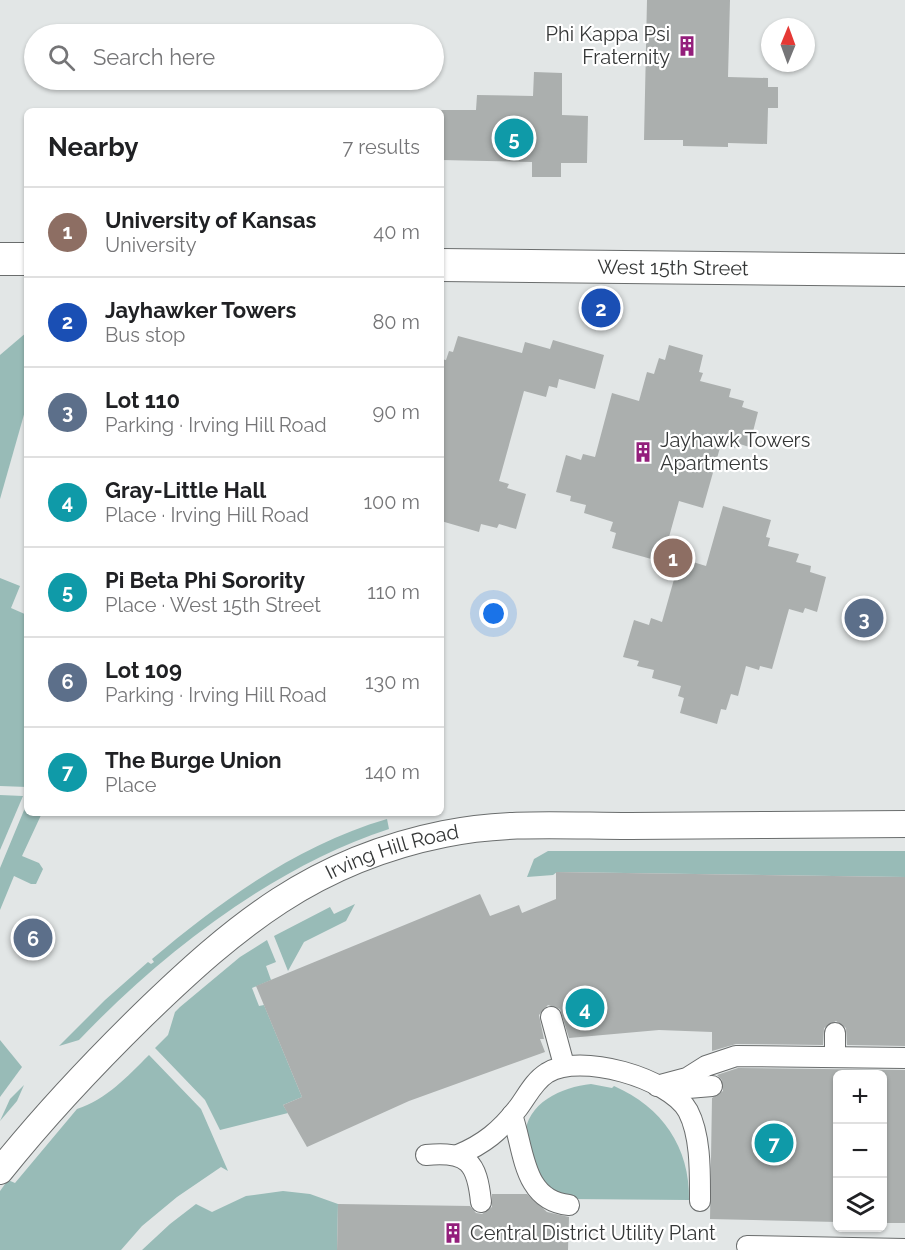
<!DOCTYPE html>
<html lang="en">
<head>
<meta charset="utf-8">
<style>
	:root { --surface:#fff; --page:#f6f6f6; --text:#202124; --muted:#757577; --line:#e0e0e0; --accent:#931e7b }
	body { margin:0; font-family:Raleway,sans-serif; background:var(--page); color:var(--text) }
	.controls { position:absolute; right:18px; bottom:18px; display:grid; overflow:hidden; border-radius:9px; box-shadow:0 2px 4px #0004 }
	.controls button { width:54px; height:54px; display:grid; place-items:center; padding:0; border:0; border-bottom:2px solid var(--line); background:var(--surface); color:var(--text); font:30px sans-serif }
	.compass { position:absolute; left:761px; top:18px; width:54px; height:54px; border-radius:50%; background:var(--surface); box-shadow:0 2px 4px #0004; rotate:1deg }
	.you { position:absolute; left:494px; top:614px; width:21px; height:21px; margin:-15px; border:4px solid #fff; border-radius:50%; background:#1a73e8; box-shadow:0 0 0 9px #1a73e833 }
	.badge { display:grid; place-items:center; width:39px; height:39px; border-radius:50%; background:var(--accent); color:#fff; font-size:20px; font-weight:700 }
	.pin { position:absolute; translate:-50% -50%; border:3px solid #fff; box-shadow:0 2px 6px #0006 }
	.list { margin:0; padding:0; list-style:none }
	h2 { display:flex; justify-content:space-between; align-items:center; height:78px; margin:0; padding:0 24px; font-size:26px }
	h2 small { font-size:20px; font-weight:400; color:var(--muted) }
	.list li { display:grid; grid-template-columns:39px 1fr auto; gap:18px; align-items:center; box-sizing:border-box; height:90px; padding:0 24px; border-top:2px solid var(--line) }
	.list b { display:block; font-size:22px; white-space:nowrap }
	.list p { margin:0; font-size:20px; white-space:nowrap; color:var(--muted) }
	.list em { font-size:20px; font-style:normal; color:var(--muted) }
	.icon { flex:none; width:33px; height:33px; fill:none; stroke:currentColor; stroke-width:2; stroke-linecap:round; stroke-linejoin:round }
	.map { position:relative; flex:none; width:905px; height:1250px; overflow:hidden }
	.search { position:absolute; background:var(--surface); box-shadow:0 2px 4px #0004; left:24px; top:24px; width:420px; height:66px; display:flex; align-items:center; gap:15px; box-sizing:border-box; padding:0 21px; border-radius:33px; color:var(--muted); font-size:22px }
	.panel { position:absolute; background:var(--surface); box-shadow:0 2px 4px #0004; left:24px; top:108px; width:420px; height:708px; border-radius:9px }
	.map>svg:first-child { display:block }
</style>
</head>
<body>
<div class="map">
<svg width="905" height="1250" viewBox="0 0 905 1250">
	<rect width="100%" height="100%" fill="#e2e6e6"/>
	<g fill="#98bbb7">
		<path d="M27,332V404L0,499V355Z"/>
		<path d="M0,578L20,586L11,608L27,615V787L0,786Z"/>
		<path d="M0,795L23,796L0,850Z"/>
		<path d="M27,803V813H42L22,856L39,863L43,869L36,884H31L14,876L0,910V868Z"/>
		<path d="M387,819L389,829C273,867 163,952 79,1040L59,1046L105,1000L148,962L151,964L154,962L152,959C222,900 298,845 387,819Z"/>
		<path d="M548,851H905V877L557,872L553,875L527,877L534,859Z"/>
		<path d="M355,904L346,921L304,942L288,971L274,936L330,907L334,914Z"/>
		<path d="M267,940L276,962L266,966L271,980L252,988L259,1006L264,1005L302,1097L283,1105L288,1113L220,1130L205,1100L155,1048L168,1035L175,1012L180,1007L240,957Z"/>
		<path d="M0,1040L22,1067L0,1097Z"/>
		<path d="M149,1055L201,1109L228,1171L221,1167L177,1197L142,1226L121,1250H0V1191L8,1180L15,1183L77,1109C107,1099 127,1077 149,1055Z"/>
		<path d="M591,1084L612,1088L614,1086C662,1107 690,1147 689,1200L569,1199V1195L551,1194C541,1185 538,1175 533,1162C531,1155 525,1144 525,1136C526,1103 562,1087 591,1084Z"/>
		<path d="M24,1085L17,1101L0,1121L10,1099Z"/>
		<path d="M283,1191L310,1194L338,1204L337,1250H142L170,1224L196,1204L212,1212L246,1196Z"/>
	</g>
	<g fill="#abafae">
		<path d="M647,0H730L728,77L768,78V87H778V108H768L767,144L728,143V147L683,146V140H644Z"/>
		<path d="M534,72L562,73V115L588,116L587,163H561V177H532V162L441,160V110H476L477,95L533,96Z"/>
		<path d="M458,336L522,353L525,342L550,349L553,340L604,355L595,389L559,379L557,388L549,386L546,397L524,391L499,481L509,484L507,488L526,494L516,529L499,524L497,528L481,524L479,532L441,521V359L446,360L449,351L453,352Z"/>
		<path d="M669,345L703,355L699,372L703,373L700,381L731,389L729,397L744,401L742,407L758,412L749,447L737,443L735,448L721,444L703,508L679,501L662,562L612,548L616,533L610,531L613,522L584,513L586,505L570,501L571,496L556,492L566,455L581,460L583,454L595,457L612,393L639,401L647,372L654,374L659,358L665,360Z"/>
		<path d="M723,506L771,520L766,537L770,538L768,546L799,554L796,562L811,566L810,572L826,577L817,612L805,608L803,613L789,609L772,669L760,666L759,670L746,666L738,696L731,694L726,710L721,709L717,724L680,713L684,698L678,696L681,686L652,678L654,670L637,666L639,661L623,657L634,620L649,625L651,618L662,622L680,558L706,566Z"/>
		<path d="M556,872L905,877V1046L847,1045L846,1028L836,1021L824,1028L823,1045L736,1044L712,1051V1032L659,1030L569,1038L560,1009L548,1005L539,1015L544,1039H540L545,1052L409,1101L307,1147L283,1105L302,1097L256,986L480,894L490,916L519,905L522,913L556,899Z"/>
		<path d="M738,1068L905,1070V1223H882V1074H837V1222L710,1219L712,1098L723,1091L722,1080L717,1075Z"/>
		<path d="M492,1194H527L547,1212L569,1217L568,1250H337L338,1204L470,1206L476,1213L482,1214L492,1207Z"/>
	</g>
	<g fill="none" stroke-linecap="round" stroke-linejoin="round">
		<g stroke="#6a6d6d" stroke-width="22">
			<g id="pedestrian">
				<path d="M551,1017L564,1065"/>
				<path d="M835,1057V1033"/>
				<path d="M657,1086L687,1078L706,1066L736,1056L905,1058"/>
				<path d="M688,1088L712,1086"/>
				<path d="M512,1115C524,1147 522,1201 569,1205"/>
				<path d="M426,1155C468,1151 477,1162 481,1202"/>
				<path d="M458,1155C484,1144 500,1131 518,1108C527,1096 534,1081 547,1073C579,1052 670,1078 688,1111C701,1136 700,1173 700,1201"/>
				<path d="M747,1246L905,1249"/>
			</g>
		</g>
		<g stroke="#6a6d6d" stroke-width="28">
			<g id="minor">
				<path id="s1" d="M0,1171C44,1116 93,1064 143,1015C236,925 314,860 444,834C506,821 568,826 630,826C722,825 813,825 905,824"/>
			</g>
		</g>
		<g stroke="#6a6d6d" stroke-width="34">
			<g id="tertiary">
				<path d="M0,259H27"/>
				<path id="s2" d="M441,265L905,270"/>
			</g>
		</g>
		<use href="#pedestrian" stroke="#fff" stroke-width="20"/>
		<use href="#minor" stroke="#fff" stroke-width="26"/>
		<use href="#tertiary" stroke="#fff" stroke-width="32"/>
	</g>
	<defs>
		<g id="building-bare" transform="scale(1.62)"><path d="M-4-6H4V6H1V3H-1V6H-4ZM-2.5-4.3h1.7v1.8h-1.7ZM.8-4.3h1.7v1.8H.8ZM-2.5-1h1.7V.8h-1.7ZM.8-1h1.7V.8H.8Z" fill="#931e7b" stroke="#fff" stroke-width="2.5" paint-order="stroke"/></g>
	</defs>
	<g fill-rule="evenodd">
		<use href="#building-bare" x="687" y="46"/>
		<use href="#building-bare" x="643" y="452"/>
		<use href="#building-bare" x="453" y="1233"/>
	</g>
	<g text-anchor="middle" stroke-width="4.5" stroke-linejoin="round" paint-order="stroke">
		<g font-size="20" fill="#353737" stroke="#fff" text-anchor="start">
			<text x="670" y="41" text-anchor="end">Phi Kappa Psi<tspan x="670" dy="23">Fraternity</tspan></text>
			<text x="660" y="447">Jayhawk Towers<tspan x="660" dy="23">Apartments</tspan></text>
			<text x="470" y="1240">Central District Utility Plant</text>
		</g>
		<g font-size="20" fill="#353737" stroke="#fff">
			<text dy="7" stroke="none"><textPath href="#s2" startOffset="232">West 15th Street</textPath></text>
			<text dy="7" stroke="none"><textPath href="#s1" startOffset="514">Irving Hill Road</textPath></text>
		</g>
	</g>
</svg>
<div class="controls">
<button>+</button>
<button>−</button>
<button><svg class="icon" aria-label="layers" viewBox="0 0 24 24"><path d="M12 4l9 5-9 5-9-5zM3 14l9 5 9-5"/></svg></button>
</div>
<svg class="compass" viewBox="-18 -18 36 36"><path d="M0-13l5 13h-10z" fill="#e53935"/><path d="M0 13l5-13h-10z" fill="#757577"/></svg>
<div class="you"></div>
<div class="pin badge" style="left:673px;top:558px;background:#8d6e63">1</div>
<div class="pin badge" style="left:601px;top:308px;background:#1a4fb4">2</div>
<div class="pin badge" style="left:864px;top:618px;background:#5c6f8a">3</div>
<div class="pin badge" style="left:585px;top:1008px;background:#0f9aa8">4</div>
<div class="pin badge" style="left:514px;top:138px;background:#0f9aa8">5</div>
<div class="pin badge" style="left:33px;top:938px;background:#5c6f8a">6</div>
<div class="pin badge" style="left:774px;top:1143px;background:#0f9aa8">7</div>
<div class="search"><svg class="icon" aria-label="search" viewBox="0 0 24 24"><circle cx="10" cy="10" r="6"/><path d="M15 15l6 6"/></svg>Search here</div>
<section class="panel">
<h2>Nearby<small>7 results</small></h2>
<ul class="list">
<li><span class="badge" style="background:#8d6e63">1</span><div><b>University of Kansas</b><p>University</p></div><em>40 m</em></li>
<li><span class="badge" style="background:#1a4fb4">2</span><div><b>Jayhawker Towers</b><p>Bus stop</p></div><em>80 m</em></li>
<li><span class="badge" style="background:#5c6f8a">3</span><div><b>Lot 110</b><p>Parking · Irving Hill Road</p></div><em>90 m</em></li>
<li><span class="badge" style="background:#0f9aa8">4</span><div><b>Gray-Little Hall</b><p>Place · Irving Hill Road</p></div><em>100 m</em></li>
<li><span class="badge" style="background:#0f9aa8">5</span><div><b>Pi Beta Phi Sorority</b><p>Place · West 15th Street</p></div><em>110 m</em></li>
<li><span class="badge" style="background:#5c6f8a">6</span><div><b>Lot 109</b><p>Parking · Irving Hill Road</p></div><em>130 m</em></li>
<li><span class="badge" style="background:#0f9aa8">7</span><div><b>The Burge Union</b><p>Place</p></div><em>140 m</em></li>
</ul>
</section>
</div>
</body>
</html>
